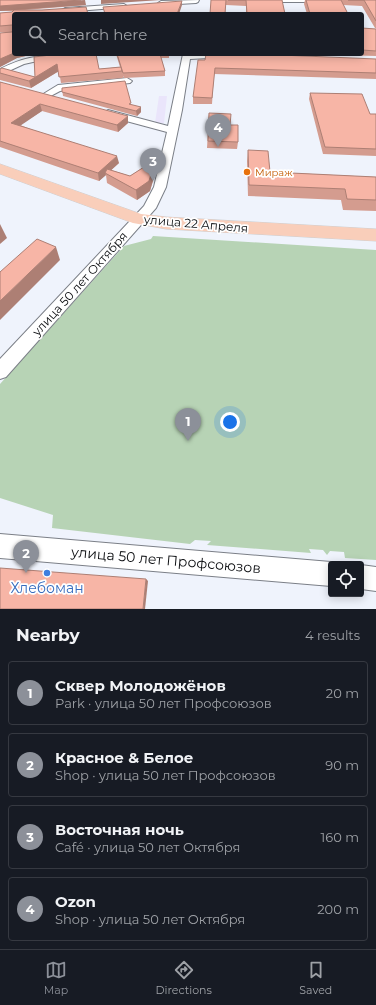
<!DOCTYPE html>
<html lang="en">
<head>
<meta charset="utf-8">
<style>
	:root { --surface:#171b24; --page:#20242c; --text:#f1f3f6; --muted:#9ea1a6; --line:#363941; --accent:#8c9099 }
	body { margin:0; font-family:Montserrat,sans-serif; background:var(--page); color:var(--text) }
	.controls { position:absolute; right:12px; bottom:12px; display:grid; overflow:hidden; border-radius:4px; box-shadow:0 2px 10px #0003 }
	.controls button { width:36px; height:36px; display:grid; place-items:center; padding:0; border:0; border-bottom:1px solid var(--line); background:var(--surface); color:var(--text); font:20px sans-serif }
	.you { position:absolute; left:230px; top:422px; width:14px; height:14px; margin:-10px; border:3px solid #fff; border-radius:50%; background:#1a73e8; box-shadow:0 0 0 6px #1a73e833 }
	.badge { display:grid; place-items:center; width:26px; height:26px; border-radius:50%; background:var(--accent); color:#fff; font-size:13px; font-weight:700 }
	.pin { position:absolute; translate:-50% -33px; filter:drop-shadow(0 1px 2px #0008) }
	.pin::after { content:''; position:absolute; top:21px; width:14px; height:12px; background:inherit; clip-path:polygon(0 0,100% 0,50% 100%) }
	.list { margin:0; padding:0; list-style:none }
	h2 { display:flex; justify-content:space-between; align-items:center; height:52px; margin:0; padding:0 16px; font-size:17px }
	h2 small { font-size:13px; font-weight:400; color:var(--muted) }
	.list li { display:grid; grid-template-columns:26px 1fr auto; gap:12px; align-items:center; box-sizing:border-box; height:64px; margin:0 8px 8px; padding:0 8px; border:1px solid var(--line); border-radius:4px }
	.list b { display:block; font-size:15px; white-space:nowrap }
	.list p { margin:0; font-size:13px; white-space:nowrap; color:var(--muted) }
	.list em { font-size:13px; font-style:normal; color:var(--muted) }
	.icon { flex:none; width:22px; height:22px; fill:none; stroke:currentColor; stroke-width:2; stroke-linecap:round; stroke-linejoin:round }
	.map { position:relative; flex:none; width:376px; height:609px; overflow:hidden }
	.search { position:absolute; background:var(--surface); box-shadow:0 2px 10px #0003; left:12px; right:12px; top:12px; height:44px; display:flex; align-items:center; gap:10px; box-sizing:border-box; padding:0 14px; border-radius:4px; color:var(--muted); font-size:15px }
	.sheet { height:340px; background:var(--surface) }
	nav { display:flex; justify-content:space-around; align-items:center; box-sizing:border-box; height:56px; border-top:1px solid var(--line); background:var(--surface); font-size:11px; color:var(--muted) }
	nav a { display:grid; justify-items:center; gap:2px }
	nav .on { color:var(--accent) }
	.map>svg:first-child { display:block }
</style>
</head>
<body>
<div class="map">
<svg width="376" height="609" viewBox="0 0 376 609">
	<rect width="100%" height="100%" fill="#eff3fc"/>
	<path fill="#eae5fb" d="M159,96H167L164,123H155Z"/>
	<path fill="#b7d3b5" d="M153,236L376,250V560L345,558L344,552L330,551L327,555L323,550L309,549L311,553L207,545L211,541L195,540L190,544L52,528L53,515L0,498V384L124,246L151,239Z"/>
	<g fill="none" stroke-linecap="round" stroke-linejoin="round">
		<g stroke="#7b7f87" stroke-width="2">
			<g id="minor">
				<path d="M199,0L198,2L196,3L161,5L158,3L161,1Z"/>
				<path d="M230,0H334L331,2H233Z"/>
				<path d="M124,4L127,6L126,7L65,12L62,10L65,8Z"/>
				<path d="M59,54H90L86,56L33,62L24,64L0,75V69C22,58 35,56 59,54Z"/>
				<path d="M183,54L231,55L227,57L190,59L182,110L166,187L156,208L6,377L0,379V359L144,206L154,187L167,132L104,115L103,113L108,110L168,126Z"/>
				<path d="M127,78L132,81L130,83L60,91L45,99L40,96L58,85Z"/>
				<path d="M0,534L331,562L336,564H331V586L0,558Z"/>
				<path d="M361,565L376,567V591L361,589Z"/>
			</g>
		</g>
		<g stroke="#cfcfd0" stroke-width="1">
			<path id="major" d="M0,164L141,214L166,217L376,229V241L166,229L133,223L0,174Z"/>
		</g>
		<use href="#minor" fill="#fff" fill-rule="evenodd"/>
		<use href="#major" fill="#f9ceba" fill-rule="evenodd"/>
	</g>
	<g fill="#d49c8f">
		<path d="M0,0H34L86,5L25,10L46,54L35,55L34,54L17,58L0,67V33L12,32H0V13L12,12L13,11H0Z"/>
		<path d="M211,0H282L285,14H246V6L226,5Z"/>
		<path d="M305,0H376V28H375L362,6L343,5L348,14H307L304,4Z"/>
		<path d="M362,28L376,29V56L305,54H362Z"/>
		<path d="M116,54H169V58H161L165,71V76L124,78L123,76V78L61,83L59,71L31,88L0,80V69L35,77L34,57L99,69L120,67Z"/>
		<path d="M376,59V79L214,74L212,104H193V97L205,60Z"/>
		<path d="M0,82L128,123L118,132L42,111L20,125L119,163L111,170L130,176L155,160L156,170L150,191L137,200L107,183L106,175L99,181L0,147Z"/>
		<path d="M62,88L132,105L141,112L137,116L63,96Z"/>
		<path d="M310,93L370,114L376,115V156L323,154L309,99Z"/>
		<path d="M209,113L230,125L238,142L237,149L207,148Z"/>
		<path d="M248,150L270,172L376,177V211L343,210L341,200L248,196L247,161Z"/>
	</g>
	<g fill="#ad7f74">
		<path d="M33,0H34V3L85,0L86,5L0,11V6Z"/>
		<path d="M101,0H161L101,4Z"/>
		<path d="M182,1V5L179,14H177Z"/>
		<path d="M14,53V54H46L35,55L34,54L17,58L0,67V59Z"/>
		<path d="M57,64L59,71L31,88L29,81Z"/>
		<path d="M40,104L42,111L14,130L11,123Z"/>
		<path d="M141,107V112L137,116L136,111Z"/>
		<path d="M128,116V123L118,132L117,125Z"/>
		<path d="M117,156L119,163L107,174L105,173L106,175L99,181L98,173Z"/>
		<path d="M155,160L156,170L150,191L137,200L136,190Z"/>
		<path d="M0,224L7,238L0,244Z"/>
		<path d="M56,247L60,260L0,320V301Z"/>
		<path d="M146,579L148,581L145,609H143Z"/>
	</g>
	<g fill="#f7b5a6" stroke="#ad7f74">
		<path d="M0,0H81L0,6Z"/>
		<path d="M211,0H226L225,14H210Z"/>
		<path d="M228,0H282L285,14H247L246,0Z"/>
		<path d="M306,0H341L348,14H310Z"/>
		<path d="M348,0H376V21L364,0Z"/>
		<path d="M182,1L177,14H105L103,7Z"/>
		<path d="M86,7L88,14H14V53L0,59V33L12,32L14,27L12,25L0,26V13L12,12L14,10H42Z"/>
		<path d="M362,28L376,29V51L362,50Z"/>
		<path d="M59,54H96L99,69L121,67L122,71L59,77L57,64L29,81L0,73V69L2,68L35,77L34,57Z"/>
		<path d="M117,54H160L165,71L123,73Z"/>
		<path d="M206,54H256L376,59V73L215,68L212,98L193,97L198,60H205Z"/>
		<path d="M125,81L131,103L129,104L141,107L136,111L62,92V88Z"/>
		<path d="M0,82L128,116L117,125L40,104L11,123L117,156L98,173L0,141Z"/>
		<path d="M310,93L362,94L370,114H376V149L325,147Z"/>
		<path d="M209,113L231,114L230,125H238V142L208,141Z"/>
		<path d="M248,150L268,151L270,172L376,177V200L347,199L345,189L249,185Z"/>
		<path d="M155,160L149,181L136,190L105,173L107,169L130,176Z"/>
		<path d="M37,239L56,247L0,301V272Z"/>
		<path d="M0,568L146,579L143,609H0Z"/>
	</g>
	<circle fill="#e8710a" stroke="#fff" stroke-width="1.5" cx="247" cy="172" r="4"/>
	<circle fill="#3f7fe0" stroke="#fff" stroke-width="1.5" cx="47" cy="573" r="4"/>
	<g text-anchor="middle" stroke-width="3.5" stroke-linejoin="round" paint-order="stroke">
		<g font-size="10" fill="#c56008" stroke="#fff" text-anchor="start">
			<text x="255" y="176">Мираж</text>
		</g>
		<g font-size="12" fill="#0d0f12" stroke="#fff">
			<text transform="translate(196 224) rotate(5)" y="4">улица 22 Апреля</text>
			<text transform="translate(80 284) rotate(-48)" y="4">улица 50 лет Октября</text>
		</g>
		<g font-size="14" fill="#0d0f12" stroke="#fff">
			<text transform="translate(166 560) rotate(5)" y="5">улица 50 лет Профсоюзов</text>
		</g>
		<g font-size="14" fill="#366cbe" stroke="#fff">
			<text x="47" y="593">Хлебоман</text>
		</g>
	</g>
</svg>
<div class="controls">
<button><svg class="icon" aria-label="locate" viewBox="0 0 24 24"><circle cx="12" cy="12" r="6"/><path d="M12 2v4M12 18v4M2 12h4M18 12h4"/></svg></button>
</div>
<div class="you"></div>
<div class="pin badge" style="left:188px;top:441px">1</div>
<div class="pin badge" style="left:26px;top:573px">2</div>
<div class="pin badge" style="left:153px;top:181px">3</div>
<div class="pin badge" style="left:218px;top:147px">4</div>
<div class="search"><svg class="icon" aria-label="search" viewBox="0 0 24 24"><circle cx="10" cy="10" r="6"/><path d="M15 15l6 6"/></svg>Search here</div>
</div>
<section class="sheet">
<h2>Nearby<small>4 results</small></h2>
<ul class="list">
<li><span class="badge">1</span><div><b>Сквер Молодожёнов</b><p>Park · улица 50 лет Профсоюзов</p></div><em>20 m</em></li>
<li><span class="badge">2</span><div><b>Красное &amp; Белое</b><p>Shop · улица 50 лет Профсоюзов</p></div><em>90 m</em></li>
<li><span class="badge">3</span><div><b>Восточная ночь</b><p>Café · улица 50 лет Октября</p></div><em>160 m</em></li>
<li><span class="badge">4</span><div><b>Ozon</b><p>Shop · улица 50 лет Октября</p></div><em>200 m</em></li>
</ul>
</section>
<nav>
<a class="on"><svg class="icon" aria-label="map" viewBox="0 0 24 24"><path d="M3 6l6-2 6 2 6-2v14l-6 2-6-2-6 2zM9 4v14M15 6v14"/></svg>Map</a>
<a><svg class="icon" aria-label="directions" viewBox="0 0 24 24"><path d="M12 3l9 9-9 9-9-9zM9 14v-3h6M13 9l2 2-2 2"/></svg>Directions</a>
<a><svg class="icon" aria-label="saved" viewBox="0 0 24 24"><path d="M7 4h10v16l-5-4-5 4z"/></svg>Saved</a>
</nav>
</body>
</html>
